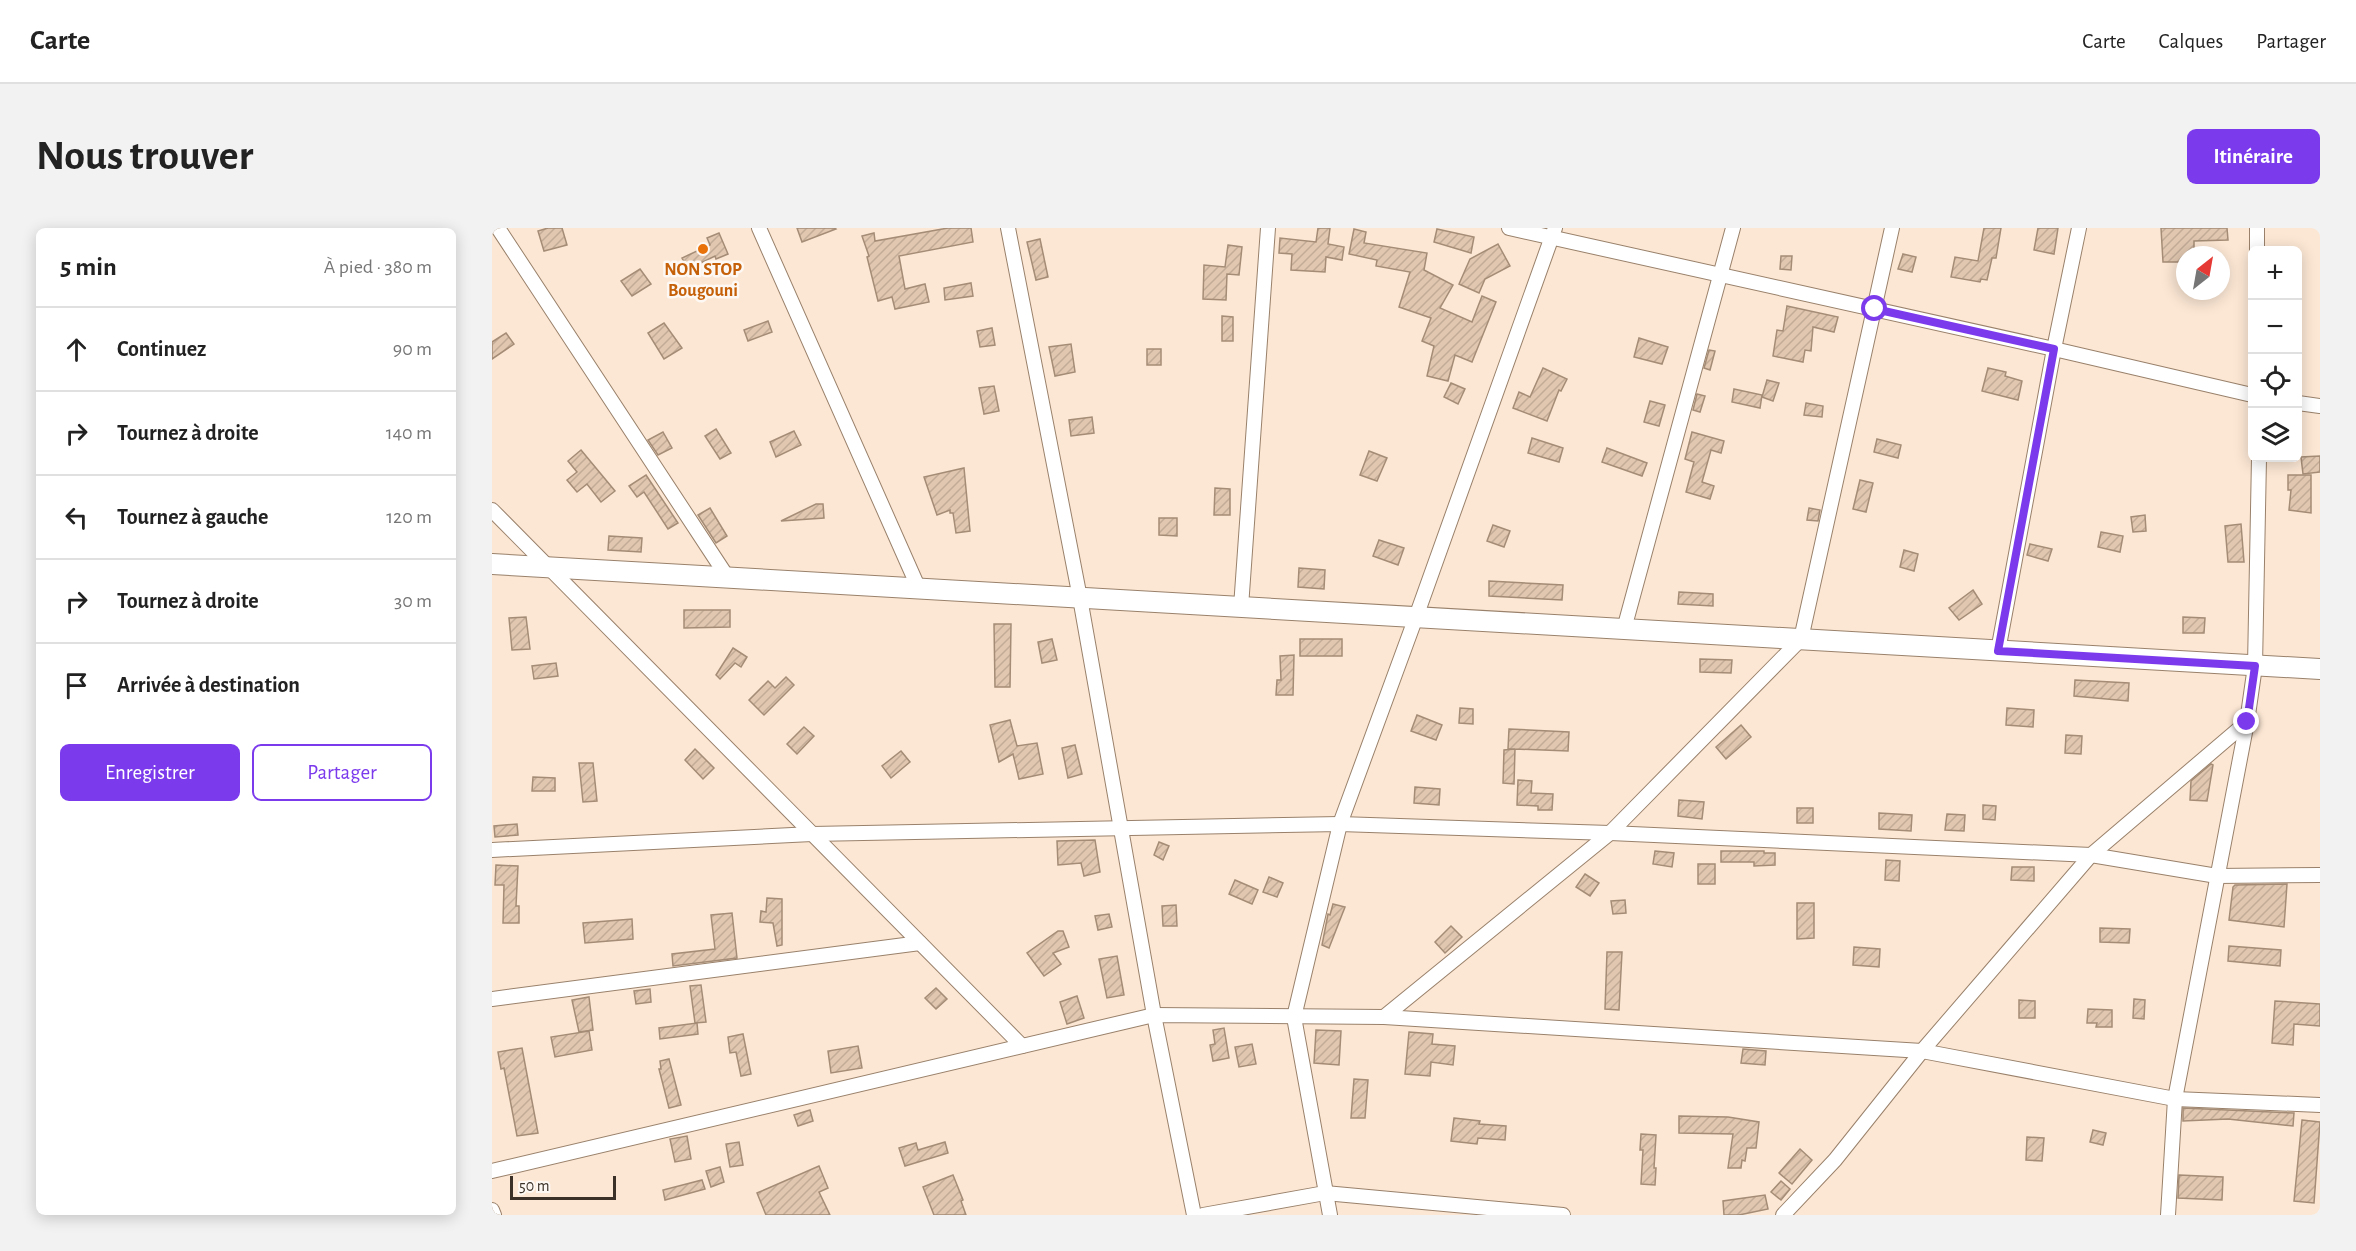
<!DOCTYPE html>
<html lang="fr">
<head>
<meta charset="utf-8">
<style>
	:root { --surface:#fff; --page:#f2f2f2; --text:#222; --muted:#767676; --line:#e0e0e0; --accent:#7c3aed }
	body { margin:0; font-family:"Alegreya Sans",sans-serif; background:var(--page); color:var(--text) }
	.controls { position:absolute; right:18px; top:18px; display:grid; overflow:hidden; border-radius:9px; box-shadow:0 3px 15px #0003 }
	.controls button { width:54px; height:54px; display:grid; place-items:center; padding:0; border:0; border-bottom:2px solid var(--line); background:var(--surface); color:var(--text); font:30px sans-serif }
	.compass { position:absolute; left:1684px; top:18px; width:54px; height:54px; border-radius:50%; background:var(--surface); box-shadow:0 3px 15px #0003; rotate:31deg }
	.scale { position:absolute; left:18px; bottom:15px; width:106px; box-sizing:border-box; padding-left:6px; border:3px solid #3b3128; border-top:0; font-size:16px; line-height:21px; white-space:nowrap; color:#3b3128; -webkit-text-stroke:4px #fdf8f3; paint-order:stroke }
	.stop { position:absolute; width:18px; height:18px; margin:-14px; border:4px solid #7c3aed; border-radius:50%; background:#fff }
	.stop.end { background:#7c3aed; border-color:#fff; box-shadow:0 2px 6px #0008 }
	.list { margin:0; padding:0; list-style:none }
	h2 { display:flex; justify-content:space-between; align-items:center; height:78px; margin:0; padding:0 24px; font-size:26px }
	h2 small { font-size:20px; font-weight:400; color:var(--muted) }
	.list li { display:grid; grid-template-columns:39px 1fr auto; gap:18px; align-items:center; box-sizing:border-box; height:84px; padding:0 24px; border-top:2px solid var(--line) }
	.list b { display:block; font-size:22px; white-space:nowrap }
	.list em { font-size:20px; font-style:normal; color:var(--muted) }
	.actions { display:flex; gap:12px; padding:18px 24px }
	.actions a { flex:1; padding:14px 0; border:2px solid var(--accent); border-radius:9px; text-align:center; font-size:21px; color:var(--accent) }
	.actions .main { background:var(--accent); color:#fff }
	.icon { flex:none; width:33px; height:33px; fill:none; stroke:currentColor; stroke-width:2; stroke-linecap:round; stroke-linejoin:round }
	.map { position:relative; flex:none; width:1828px; height:987px; overflow:hidden; border-radius:9px }
	header { display:flex; align-items:center; gap:36px; box-sizing:border-box; height:84px; padding:0 30px; background:var(--surface); border-bottom:2px solid var(--line) }
	header strong { font-size:28px }
	nav { display:flex; gap:33px; margin-inline-start:auto; font-size:21px }
	.intro { display:flex; align-items:center; justify-content:space-between; box-sizing:border-box; height:144px; padding:0 36px }
	h1 { margin:0; font-size:42px }
	.button { padding:15px 27px; border-radius:9px; background:var(--accent); color:#fff; font-size:21px; font-weight:700 }
	main { display:flex; gap:36px; padding:0 36px }
	aside { flex:1; background:var(--surface); border-radius:9px; box-shadow:0 3px 15px #0003 }
	.map>svg:first-child { display:block }
</style>
</head>
<body>
<header>
<strong>Carte</strong>
<nav><a>Carte</a><a>Calques</a><a>Partager</a></nav>
</header>
<div class="intro"><h1>Nous trouver</h1><a class="button">Itinéraire</a></div>
<main>
<aside>
<h2>5 min<small>À pied · 380 m</small></h2>
<ul class="list">
<li><svg class="icon" aria-label="ahead" viewBox="0 0 24 24"><path d="M12 20V5M6 11l6-6 6 6"/></svg><div><b>Continuez</b></div><em>90 m</em></li>
<li><svg class="icon" aria-label="right" viewBox="0 0 24 24"><path d="M7 20v-9h11M14 6l5 5-5 5"/></svg><div><b>Tournez à droite</b></div><em>140 m</em></li>
<li><svg class="icon" aria-label="left" viewBox="0 0 24 24"><path d="M17 20v-9H6M10 6l-5 5 5 5"/></svg><div><b>Tournez à gauche</b></div><em>120 m</em></li>
<li><svg class="icon" aria-label="right" viewBox="0 0 24 24"><path d="M7 20v-9h11M14 6l5 5-5 5"/></svg><div><b>Tournez à droite</b></div><em>30 m</em></li>
<li><svg class="icon" aria-label="arrive" viewBox="0 0 24 24"><path d="M6 21V4h12l-3 4 3 4H6"/></svg><div><b>Arrivée à destination</b></div></li>
</ul>
<div class="actions"><a class="main">Enregistrer</a><a>Partager</a></div>
</aside>
<div class="map">
<svg width="1828" height="987" viewBox="0 0 1828 987">
	<defs>
		<pattern id="building-hatch" width="6" height="6" patternUnits="userSpaceOnUse" patternTransform="scale(1.5)"><rect width="6" height="6" fill="#e1c7b0"/><path d="M-1 1l2-2M0 6l6-6M5 7l2-2" fill="none" stroke="#c2ab97"/></pattern>
	</defs>
	<rect width="100%" height="100%" fill="#fce7d4"/>
	<g fill="url(#building-hatch)" stroke="#a48c76" stroke-width="1.5">
		<path d="M56,0H70L75,17L52,23L46,3Z"/>
		<path d="M305,0H343L344,1L310,14Z"/>
		<path d="M456,0H479L481,14L407,28L413,61L433,56L437,74L403,81L400,69L386,73L375,29L377,28L370,8L382,5L383,13Z"/>
		<path d="M826,0H838L836,16L852,19L850,32L834,29L833,44L799,42L800,26L787,25L788,10L824,14Z"/>
		<path d="M1492,0H1509L1504,30H1500L1495,52L1489,51L1488,54L1459,49L1463,29L1486,33Z"/>
		<path d="M1546,0H1566L1562,26L1542,22Z"/>
		<path d="M1669,0H1735L1736,12L1702,13V27H1693V34H1671Z"/>
		<path d="M862,1L874,4L872,15L935,25L932,42L961,57L948,80L980,94L990,68L1004,74L980,134L963,127L956,153L935,148L942,118L930,113L939,90L907,79L918,44L884,38L885,32L857,26Z"/>
		<path d="M945,1L982,9L979,25L942,14Z"/>
		<path d="M227,5L236,26L224,31L223,28L196,41L190,30L218,17L215,10Z"/>
		<path d="M548,11L556,49L544,52L535,14Z"/>
		<path d="M1006,16L1018,38L993,51L987,65L967,56L978,31Z"/>
		<path d="M736,17L750,19L747,47L735,46L734,72L711,71L712,37L733,39Z"/>
		<path d="M1411,26L1424,29L1420,44L1406,41Z"/>
		<path d="M1289,28H1300L1299,42L1288,41Z"/>
		<path d="M148,41L159,56L140,68L129,53Z"/>
		<path d="M479,55L481,68L453,72L452,60Z"/>
		<path d="M1295,78L1346,89L1342,104L1321,99L1319,123L1313,122L1311,134L1281,128L1285,102L1291,103Z"/>
		<path d="M730,88L741,89V113H730Z"/>
		<path d="M276,93L280,104L256,113L252,102Z"/>
		<path d="M172,95L190,120L172,131L156,105Z"/>
		<path d="M500,100L503,117L488,119L485,103Z"/>
		<path d="M14,105L22,116L0,131V114Z"/>
		<path d="M1147,110L1176,119L1170,136L1142,129Z"/>
		<path d="M579,116L583,144L563,148L557,119Z"/>
		<rect x="655" y="121" width="14" height="16"/>
		<path d="M1217,122L1223,123L1218,142L1212,140Z"/>
		<path d="M1051,140L1075,151L1069,163L1067,162L1055,193L1021,180L1027,164L1038,169Z"/>
		<path d="M1496,140L1514,144L1513,148L1530,153L1526,172L1490,163Z"/>
		<path d="M1275,152L1287,155L1281,173L1270,169Z"/>
		<path d="M959,155L973,161L966,176L952,169Z"/>
		<path d="M502,158L507,183L492,186L487,160Z"/>
		<path d="M1242,161L1270,167L1268,180L1240,174Z"/>
		<path d="M1205,166L1213,168L1208,184L1201,182Z"/>
		<path d="M1158,173L1173,177L1167,198L1152,194Z"/>
		<path d="M1314,175L1331,178L1330,189L1312,187Z"/>
		<path d="M600,189L602,205L579,208L577,192Z"/>
		<path d="M224,201L239,225L228,231L213,208Z"/>
		<path d="M302,203L309,217L284,229L278,214Z"/>
		<path d="M171,204L180,220L166,227L156,212Z"/>
		<path d="M1200,204L1232,213L1229,225L1219,222L1210,254L1222,258L1218,271L1194,264L1202,234L1193,231Z"/>
		<path d="M1040,210L1071,220L1067,234L1036,225Z"/>
		<path d="M1385,211L1409,217L1406,230L1382,224Z"/>
		<path d="M1115,220L1155,235L1150,248L1110,234Z"/>
		<path d="M89,222L123,263L109,274L95,256L85,264L75,252L85,244L76,233Z"/>
		<path d="M877,223L895,230L885,253L868,247Z"/>
		<path d="M1828,228V244L1811,246L1809,229Z"/>
		<path d="M472,240L478,303L464,305L461,285H458V282L445,287L432,249Z"/>
		<path d="M154,247L186,295L176,301L152,264L145,269L137,258Z"/>
		<path d="M1796,247H1819V285L1797,282L1799,262H1796Z"/>
		<path d="M1368,252L1381,255L1374,284L1361,281Z"/>
		<path d="M723,260L738,261V287H722Z"/>
		<path d="M324,276H331L332,290L289,293Z"/>
		<path d="M218,280L235,308L224,315L206,287Z"/>
		<path d="M1317,280L1328,282L1326,293L1315,292Z"/>
		<path d="M1653,287L1654,303L1641,304L1639,289Z"/>
		<path d="M667,290H685V308L667,307Z"/>
		<path d="M1749,296L1752,334H1736L1733,298Z"/>
		<path d="M1001,297L1018,303L1012,319L995,313Z"/>
		<path d="M1609,304L1631,308L1628,324L1606,319Z"/>
		<path d="M117,308L150,310L149,324L116,322Z"/>
		<path d="M887,312L912,320L906,337L881,328Z"/>
		<path d="M1538,316L1560,321L1556,333L1535,327Z"/>
		<path d="M1412,322L1426,326L1422,343L1408,339Z"/>
		<path d="M807,340L833,342L832,361L806,359Z"/>
		<path d="M997,353L1071,357L1070,372L997,368Z"/>
		<path d="M1481,362L1490,376L1467,392L1457,380Z"/>
		<path d="M1187,364L1221,366V378L1186,376Z"/>
		<path d="M192,382H238V399L192,400Z"/>
		<path d="M34,389L38,421L20,422L17,390Z"/>
		<path d="M1691,389L1713,390L1712,405H1691Z"/>
		<path d="M502,396H519L518,459H503Z"/>
		<path d="M560,411L565,432L550,435L546,414Z"/>
		<rect x="808" y="411" width="42" height="17"/>
		<path d="M241,420L255,429L249,439L243,435L228,451L224,447Z"/>
		<path d="M802,427L801,467H784L785,452H789L788,428Z"/>
		<path d="M1208,431L1240,432L1239,445L1208,444Z"/>
		<path d="M64,435L66,448L42,451L40,438Z"/>
		<path d="M294,449L302,457L272,487L257,472L276,453L283,460Z"/>
		<path d="M1583,452L1637,455L1636,473L1582,468Z"/>
		<path d="M968,480L981,481V496L967,495Z"/>
		<path d="M1515,480L1542,482L1541,499L1514,497Z"/>
		<path d="M925,487L950,497L944,512L919,503Z"/>
		<path d="M518,492L525,518L545,515L551,546L527,551L521,526L507,534L498,497Z"/>
		<path d="M1249,497L1259,509L1234,531L1224,519Z"/>
		<path d="M312,499L322,508L305,526L295,516Z"/>
		<path d="M1017,501L1077,504L1076,523L1023,521L1022,556L1011,555L1012,522L1023,521H1016Z"/>
		<path d="M1574,507L1590,508L1589,526L1573,525Z"/>
		<path d="M583,517L590,546L576,550L570,520Z"/>
		<path d="M203,521L222,540L211,551L193,532Z"/>
		<path d="M409,523L418,534L399,550L390,538Z"/>
		<path d="M87,535H101L105,573L91,574Z"/>
		<path d="M1719,536L1721,537L1715,573L1698,572L1699,553Z"/>
		<path d="M41,549L63,550V563H40Z"/>
		<path d="M1026,552L1040,553L1039,565L1061,566L1060,582H1046V578L1025,577Z"/>
		<path d="M923,559L948,561L947,577L922,575Z"/>
		<path d="M1187,572L1212,574L1210,591L1186,588Z"/>
		<path d="M1491,577L1504,578L1503,592L1491,591Z"/>
		<rect x="1305" y="580" width="16" height="15"/>
		<path d="M1387,585L1420,587L1419,603L1387,601Z"/>
		<path d="M1455,586L1473,587L1472,603L1453,602Z"/>
		<path d="M25,596L26,607L3,609L2,598Z"/>
		<path d="M603,612L608,644L592,648L589,635L566,637L565,613Z"/>
		<path d="M667,614L677,618L671,632L662,627Z"/>
		<path d="M1163,623L1182,625L1180,639L1161,636Z"/>
		<path d="M1229,623H1272V625H1283V637L1262,638V634H1229Z"/>
		<path d="M1394,632L1408,633L1407,653L1393,652Z"/>
		<rect x="1206" y="636" width="17" height="20"/>
		<path d="M4,637L26,638L24,678H27V695H11L12,657H3Z"/>
		<path d="M1520,639H1542V653L1519,652Z"/>
		<path d="M1093,646L1107,655L1098,668L1084,659Z"/>
		<path d="M777,649L791,655L785,669L771,664Z"/>
		<path d="M743,652L766,662L760,676L737,666Z"/>
		<path d="M1795,656L1792,699L1737,692L1741,659L1743,657Z"/>
		<path d="M275,670L290,671V717L285,718L281,695L268,694L269,683L274,684Z"/>
		<path d="M1133,672L1134,685L1121,686L1119,673Z"/>
		<path d="M1305,675H1322V710L1305,711Z"/>
		<path d="M841,676L853,679L837,720L830,717L836,686L838,687Z"/>
		<path d="M684,677L685,698H671L670,678Z"/>
		<path d="M240,685L245,730L181,738L180,726L223,721L219,687Z"/>
		<path d="M617,686L620,699L606,702L603,688Z"/>
		<path d="M140,691L141,711L93,715L91,695Z"/>
		<path d="M959,698L970,709L953,725L943,714Z"/>
		<path d="M1608,700L1638,701L1637,715L1608,714Z"/>
		<path d="M566,703H571L577,719L561,725L569,736L552,748L535,725Z"/>
		<path d="M1737,718L1789,722L1788,738L1736,733Z"/>
		<path d="M1362,719L1388,721L1387,739L1361,737Z"/>
		<path d="M1115,724H1130L1127,782L1113,781Z"/>
		<path d="M625,728L632,767L615,770L607,731Z"/>
		<path d="M209,757L214,794L203,795L198,758Z"/>
		<path d="M444,760L455,771L444,781L433,770Z"/>
		<path d="M158,761L159,774L144,776L142,763Z"/>
		<path d="M585,768L592,790L575,796L568,774Z"/>
		<path d="M97,769L101,802L87,804L80,772Z"/>
		<path d="M1642,771L1653,772L1652,791L1641,790Z"/>
		<path d="M1527,772L1543,773V790H1527Z"/>
		<path d="M1783,773L1828,776V798L1802,796L1801,817L1780,815Z"/>
		<path d="M1596,781L1620,782V799H1604L1605,795H1595Z"/>
		<path d="M205,795L206,806L168,811L167,800Z"/>
		<path d="M732,800L737,830L721,833L718,817L723,816L721,802Z"/>
		<path d="M824,802L849,803L847,837L822,835Z"/>
		<path d="M97,803L100,822L63,829L59,809Z"/>
		<path d="M917,804L941,806L940,816L963,818L961,837L939,834L938,848L913,846Z"/>
		<path d="M251,806L259,846L249,848L244,824L238,825L236,809Z"/>
		<path d="M760,816L764,836L747,839L743,819Z"/>
		<path d="M366,818L370,840L339,845L336,823Z"/>
		<path d="M30,820L46,905L25,908L12,840L9,841L6,824Z"/>
		<path d="M1251,821L1274,823L1273,837L1249,835Z"/>
		<path d="M177,831L189,877L177,880L167,841H169L168,833Z"/>
		<path d="M862,851L876,852L873,890H859Z"/>
		<path d="M1691,880L1802,885L1801,898L1736,891L1691,893Z"/>
		<path d="M318,882L321,893L306,898L302,887Z"/>
		<path d="M1187,888L1236,889L1267,894L1264,920H1255L1253,933L1250,932L1249,940H1236L1241,906L1187,905Z"/>
		<path d="M962,890L988,893L987,896L1014,898L1013,912L986,910L985,916L959,913Z"/>
		<path d="M1810,892L1828,894L1822,975L1802,973Z"/>
		<path d="M1601,902L1614,905L1611,917L1598,914Z"/>
		<path d="M1149,906L1164,907L1162,940H1164L1163,957L1149,956L1151,922H1148Z"/>
		<path d="M195,908L199,931L183,934L178,911Z"/>
		<path d="M1535,909L1552,910L1550,933L1534,932Z"/>
		<path d="M247,914L251,937L238,939L234,916Z"/>
		<path d="M453,914L456,925L413,938L407,920L424,915L426,922Z"/>
		<path d="M1308,921L1320,932L1300,956L1287,945Z"/>
		<path d="M327,938L336,960L327,964L338,987H274L265,965Z"/>
		<path d="M228,939L232,954L219,959L214,943Z"/>
		<path d="M461,947L471,972L469,973L474,987H442L431,959Z"/>
		<path d="M1687,947L1731,949L1730,972L1686,970Z"/>
		<path d="M210,952L213,961L173,972L171,962Z"/>
		<path d="M1289,953L1298,961L1289,972L1279,964Z"/>
		<path d="M1273,967L1276,981L1247,987H1232L1231,973Z"/>
	</g>
	<g fill="none" stroke-linecap="round" stroke-linejoin="round">
		<g stroke="#99816b" stroke-width="16">
			<g id="street">
				<path d="M6,0L236,350"/>
				<path d="M267,0L427,361"/>
				<path d="M516,0L588,370L662,787L702,987"/>
				<path d="M1017,0L1562,121L1760,167"/>
				<path d="M1765,0V22"/>
				<path d="M1806,175L1828,178"/>
				<path d="M0,282L530,818"/>
				<path d="M749,379L776,0"/>
				<path d="M1132,401L1241,0"/>
				<path d="M1506,423L1562,121L1587,0"/>
				<path d="M0,622L320,606L848,596L1118,605L1599,627L1725,648L1828,647"/>
				<path d="M0,771L428,715"/>
				<path d="M892,789L1118,605L1309,411L1400,0"/>
				<path d="M0,943L662,787L892,789L1430,823L1683,871L1828,877"/>
				<path d="M0,982L2,987"/>
				<path d="M711,987L833,965L1071,987"/>
				<path d="M838,987L802,789L848,596L924,389L1063,0"/>
				<path d="M1291,987L1343,932L1430,823L1599,627L1755,494"/>
				<path d="M1676,987L1683,871L1755,494L1763,438L1767,230"/>
			</g>
		</g>
		<g stroke="#99816b" stroke-width="22">
			<path id="secondary" d="M0,336L1828,441"/>
		</g>
		<use href="#street" stroke="#fff" stroke-width="14"/>
		<use href="#secondary" stroke="#fff" stroke-width="20"/>
	</g>
	<g fill="none" stroke-linecap="round" stroke-linejoin="round">
		<path stroke="#7c3aed" stroke-width="8" d="M1383,81L1562,121L1506,423L1763,438L1755,494"/>
	</g>
	<circle fill="#e8710a" stroke="#fdf8f3" stroke-width="2" cx="211" cy="21" r="6"/>
	<g text-anchor="middle" stroke-width="5" stroke-linejoin="round" paint-order="stroke">
		<g font-size="18" font-weight="bold" fill="#c56008" stroke="#fdf8f3">
			<text x="211" y="47">NON STOP<tspan x="211" dy="21">Bougouni</tspan></text>
		</g>
	</g>
</svg>
<div class="controls">
<button>+</button>
<button>−</button>
<button><svg class="icon" aria-label="locate" viewBox="0 0 24 24"><circle cx="12" cy="12" r="6"/><path d="M12 2v4M12 18v4M2 12h4M18 12h4"/></svg></button>
<button><svg class="icon" aria-label="layers" viewBox="0 0 24 24"><path d="M12 4l9 5-9 5-9-5zM3 14l9 5 9-5"/></svg></button>
</div>
<svg class="compass" viewBox="-18 -18 36 36"><path d="M0-13l5 13h-10z" fill="#e53935"/><path d="M0 13l5-13h-10z" fill="#767676"/></svg>
<div class="scale">50 m</div>
<div class="stop" style="left:1383px;top:81px"></div>
<div class="stop end" style="left:1755px;top:494px"></div>
</div>
</main>
</body>
</html>
